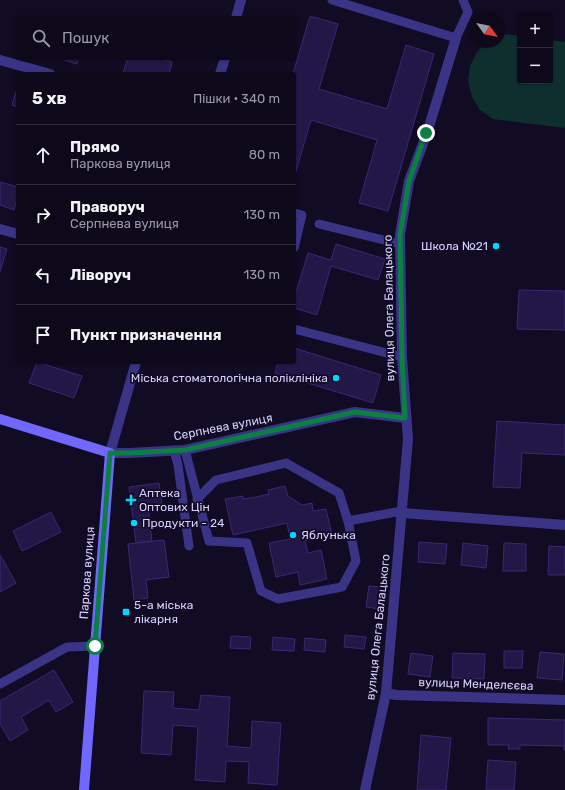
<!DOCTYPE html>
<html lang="uk">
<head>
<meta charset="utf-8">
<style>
	:root { --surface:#0d091b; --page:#1b1728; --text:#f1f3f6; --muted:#9a9aa3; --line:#2d2a3a }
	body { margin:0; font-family:Rubik,sans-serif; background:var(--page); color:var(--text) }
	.controls { position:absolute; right:12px; top:12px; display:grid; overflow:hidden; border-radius:4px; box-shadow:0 1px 3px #0004 }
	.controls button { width:36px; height:36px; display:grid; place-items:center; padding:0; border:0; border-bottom:1px solid var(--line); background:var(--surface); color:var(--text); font:20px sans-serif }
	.compass { position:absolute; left:469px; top:12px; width:36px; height:36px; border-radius:50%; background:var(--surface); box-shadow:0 1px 3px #0004; rotate:123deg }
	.stop { position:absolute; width:12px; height:12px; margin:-9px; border:3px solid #0b8043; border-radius:50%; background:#fff }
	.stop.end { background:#0b8043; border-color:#fff; box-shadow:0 1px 4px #0008 }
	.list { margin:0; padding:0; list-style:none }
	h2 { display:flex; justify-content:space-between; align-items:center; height:52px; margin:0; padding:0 16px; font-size:17px }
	h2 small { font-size:13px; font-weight:400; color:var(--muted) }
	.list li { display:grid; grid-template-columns:26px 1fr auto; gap:12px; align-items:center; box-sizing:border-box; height:60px; padding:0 16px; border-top:1px solid var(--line) }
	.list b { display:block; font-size:15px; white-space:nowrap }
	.list p { margin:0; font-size:13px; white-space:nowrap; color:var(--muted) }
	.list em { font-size:13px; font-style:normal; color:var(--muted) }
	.icon { flex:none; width:22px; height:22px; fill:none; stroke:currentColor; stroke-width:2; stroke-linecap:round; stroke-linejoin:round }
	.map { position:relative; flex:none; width:565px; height:790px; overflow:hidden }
	.search { position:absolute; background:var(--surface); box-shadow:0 1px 3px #0004; left:16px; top:16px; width:280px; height:44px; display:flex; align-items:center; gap:10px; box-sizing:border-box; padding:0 14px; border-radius:4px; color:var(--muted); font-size:15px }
	.panel { position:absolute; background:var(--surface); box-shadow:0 1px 3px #0004; left:16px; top:72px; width:280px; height:292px; border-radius:4px }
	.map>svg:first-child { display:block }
</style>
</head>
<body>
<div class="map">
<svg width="565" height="790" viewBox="0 0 565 790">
	<rect width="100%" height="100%" fill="#110c24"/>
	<path fill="#0f2f2f" d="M503,34L520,36V81H550V40L565,42V128L493,119L480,110L472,97L468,81L470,66L477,52L487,42H499V36Z"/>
	<g fill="#231747" stroke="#3a2775">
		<path d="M310,16L338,24L319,89L387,109L406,45L434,54L388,211L359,203L377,140L311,120L294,178V74H293Z"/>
		<path d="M58,58H79L77,64Z"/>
		<path d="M128,58H160L172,62L169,74H130L123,72Z"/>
		<path d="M18,85V107L12,105Z"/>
		<path d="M0,182L18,187V196L14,210L0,205Z"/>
		<path d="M336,244L385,259L378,280L331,266L317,315L294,308V299L308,253L331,260Z"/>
		<path d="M0,247L7,249L0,272Z"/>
		<path d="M519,290L565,291V330L517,329Z"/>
		<path d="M294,348L381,375L373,403L275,373L278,362H294Z"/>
		<path d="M37,362L82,376L74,398L29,383Z"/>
		<path d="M497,421L565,425V455L522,453L520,488L493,487Z"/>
		<path d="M159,483L162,503L148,505L152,541L136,543L129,487Z"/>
		<path d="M285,486L288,496L302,505L312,503L313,511L326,509L332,535L305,541L308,553L321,550L327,579L300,585L298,572L276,577L269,543L290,539L287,523L233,535L225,499L243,496V499L256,497L269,494L268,490Z"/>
		<path d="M51,512L61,532L22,551L13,531Z"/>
		<path d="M164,540L169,577L146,580L148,598L134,600L128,544Z"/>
		<path d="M419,542L447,544L445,564L418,562Z"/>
		<path d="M463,543L488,546L486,568L461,565Z"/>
		<path d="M504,543L526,544V571H503Z"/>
		<path d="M549,546L565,547V575H548Z"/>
		<path d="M0,555L16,583L0,592Z"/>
		<path d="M369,586L382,587L380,609L366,607Z"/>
		<path d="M345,635L366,637L364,649L344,647Z"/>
		<path d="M231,636L251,637L250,649L230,648Z"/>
		<path d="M273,637L295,639L294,651L272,650Z"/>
		<path d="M305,638L326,640L325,652L304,650Z"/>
		<path d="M504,651H523L522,668H504Z"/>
		<path d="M540,652L564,654L562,680L537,678Z"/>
		<path d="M411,653L433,656L430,677L408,674Z"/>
		<path d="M453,653L485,654L484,679L452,678Z"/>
		<path d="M54,670L73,702L56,712L49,700L21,717L28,730L10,741L0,724V701Z"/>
		<path d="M144,691L174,692L173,708L199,710L201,695L230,697L227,746L251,748L252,721L281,723L277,785L248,783L249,762L226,761L225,782L195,780L198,727L173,725L171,755L141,753Z"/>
		<path d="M488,718L565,720V750H564V746L520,745V749H508L509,745H488Z"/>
		<path d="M421,735L451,738L446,790H417Z"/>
		<path d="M488,760L516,762L514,790H486Z"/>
	</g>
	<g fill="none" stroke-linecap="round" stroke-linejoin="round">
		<g stroke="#3a3487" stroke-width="9">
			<path d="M332,0L456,38L468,12L463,0"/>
			<path d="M294,213L302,215L294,248"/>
			<path d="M319,224L400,244"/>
			<path d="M294,329L402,357"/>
			<path d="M174,450L178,465L189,546"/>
			<path d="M185,450L209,541L247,543L261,591L278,599L342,587L356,561L348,521"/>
			<path d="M197,499L216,480L286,463L339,493L348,521L396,512L402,513"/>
			<path d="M0,684L67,647L95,646"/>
		</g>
		<g stroke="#3a3487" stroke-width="10">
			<path d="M0,60L50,74"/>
			<path d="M0,229L18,234"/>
			<path d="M110,453H129L185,450L355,412L405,418"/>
			<path d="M402,513L565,525"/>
			<path d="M386,693L396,695L565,700"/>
			<path d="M365,790L386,693L408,439L402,357L400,235L409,181L427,133L456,38"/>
		</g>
		<g stroke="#3a3487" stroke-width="10">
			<path d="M236,18L241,0"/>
			<path d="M220,74L225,58"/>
			<path d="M110,453L136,362"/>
		</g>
		<path stroke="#7167ff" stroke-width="10" d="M0,419L110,453L84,790"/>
	</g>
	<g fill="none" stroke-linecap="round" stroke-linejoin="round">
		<path stroke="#0b8043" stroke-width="5" d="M95,646L110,453H129L185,450L355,412L405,418L402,357L400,235L409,181L426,133"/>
	</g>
	<g fill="#00d8fb" stroke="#110c24" stroke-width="1.5">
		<circle cx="496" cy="246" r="4"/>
		<circle cx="336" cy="378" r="4"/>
		<path d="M129 494h4v4h4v4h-4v4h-4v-4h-4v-4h4z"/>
		<circle cx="134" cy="523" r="4"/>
		<circle cx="293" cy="535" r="4"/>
		<rect x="122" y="608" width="8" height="8" rx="2"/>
	</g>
	<g text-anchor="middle" stroke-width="3.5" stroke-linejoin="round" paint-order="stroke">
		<g font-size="12" fill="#d7d0ff" stroke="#110c24" text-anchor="start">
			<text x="488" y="250" text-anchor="end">Школа №21</text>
			<text x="328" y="382" text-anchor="end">Міська стоматологічна поліклініка</text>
			<text x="139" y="497">Аптека<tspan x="139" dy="14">Оптових Цін</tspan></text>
			<text x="142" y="527">Продукти - 24</text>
			<text x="301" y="539">Яблунька</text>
			<text x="134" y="609">5-а міська<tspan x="134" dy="14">лікарня</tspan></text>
		</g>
		<g font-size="12" fill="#d7d0ff" stroke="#110c24">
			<text transform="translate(389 308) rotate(-91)" y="4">вулиця Олега Балацького</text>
			<text transform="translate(223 427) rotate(-11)" y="4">Серпнева вулиця</text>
			<text transform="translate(87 573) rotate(-86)" y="4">Паркова вулиця</text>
			<text transform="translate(378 627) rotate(-84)" y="4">вулиця Олега Балацького</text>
			<text transform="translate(476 684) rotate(2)" y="4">вулиця Менделєєва</text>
		</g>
	</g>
</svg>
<div class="controls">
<button>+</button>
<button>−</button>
</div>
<svg class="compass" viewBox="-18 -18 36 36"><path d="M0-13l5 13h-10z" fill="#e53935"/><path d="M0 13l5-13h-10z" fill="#9a9aa3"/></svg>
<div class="stop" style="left:95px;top:646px"></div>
<div class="stop end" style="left:426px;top:133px"></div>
<div class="search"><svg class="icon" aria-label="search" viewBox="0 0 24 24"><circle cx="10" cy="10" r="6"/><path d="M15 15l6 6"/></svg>Пошук</div>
<section class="panel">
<h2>5 хв<small>Пішки · 340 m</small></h2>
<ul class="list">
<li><svg class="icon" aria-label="ahead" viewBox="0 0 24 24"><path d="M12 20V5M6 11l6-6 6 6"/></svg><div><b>Прямо</b><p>Паркова вулиця</p></div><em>80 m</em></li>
<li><svg class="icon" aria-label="right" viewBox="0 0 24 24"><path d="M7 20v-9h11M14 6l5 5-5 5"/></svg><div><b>Праворуч</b><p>Серпнева вулиця</p></div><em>130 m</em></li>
<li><svg class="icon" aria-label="left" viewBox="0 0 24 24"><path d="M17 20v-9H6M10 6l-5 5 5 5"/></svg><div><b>Ліворуч</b></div><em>130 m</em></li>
<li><svg class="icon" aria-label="arrive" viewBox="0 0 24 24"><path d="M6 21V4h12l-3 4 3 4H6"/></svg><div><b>Пункт призначення</b></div></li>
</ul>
</section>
</div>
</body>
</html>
